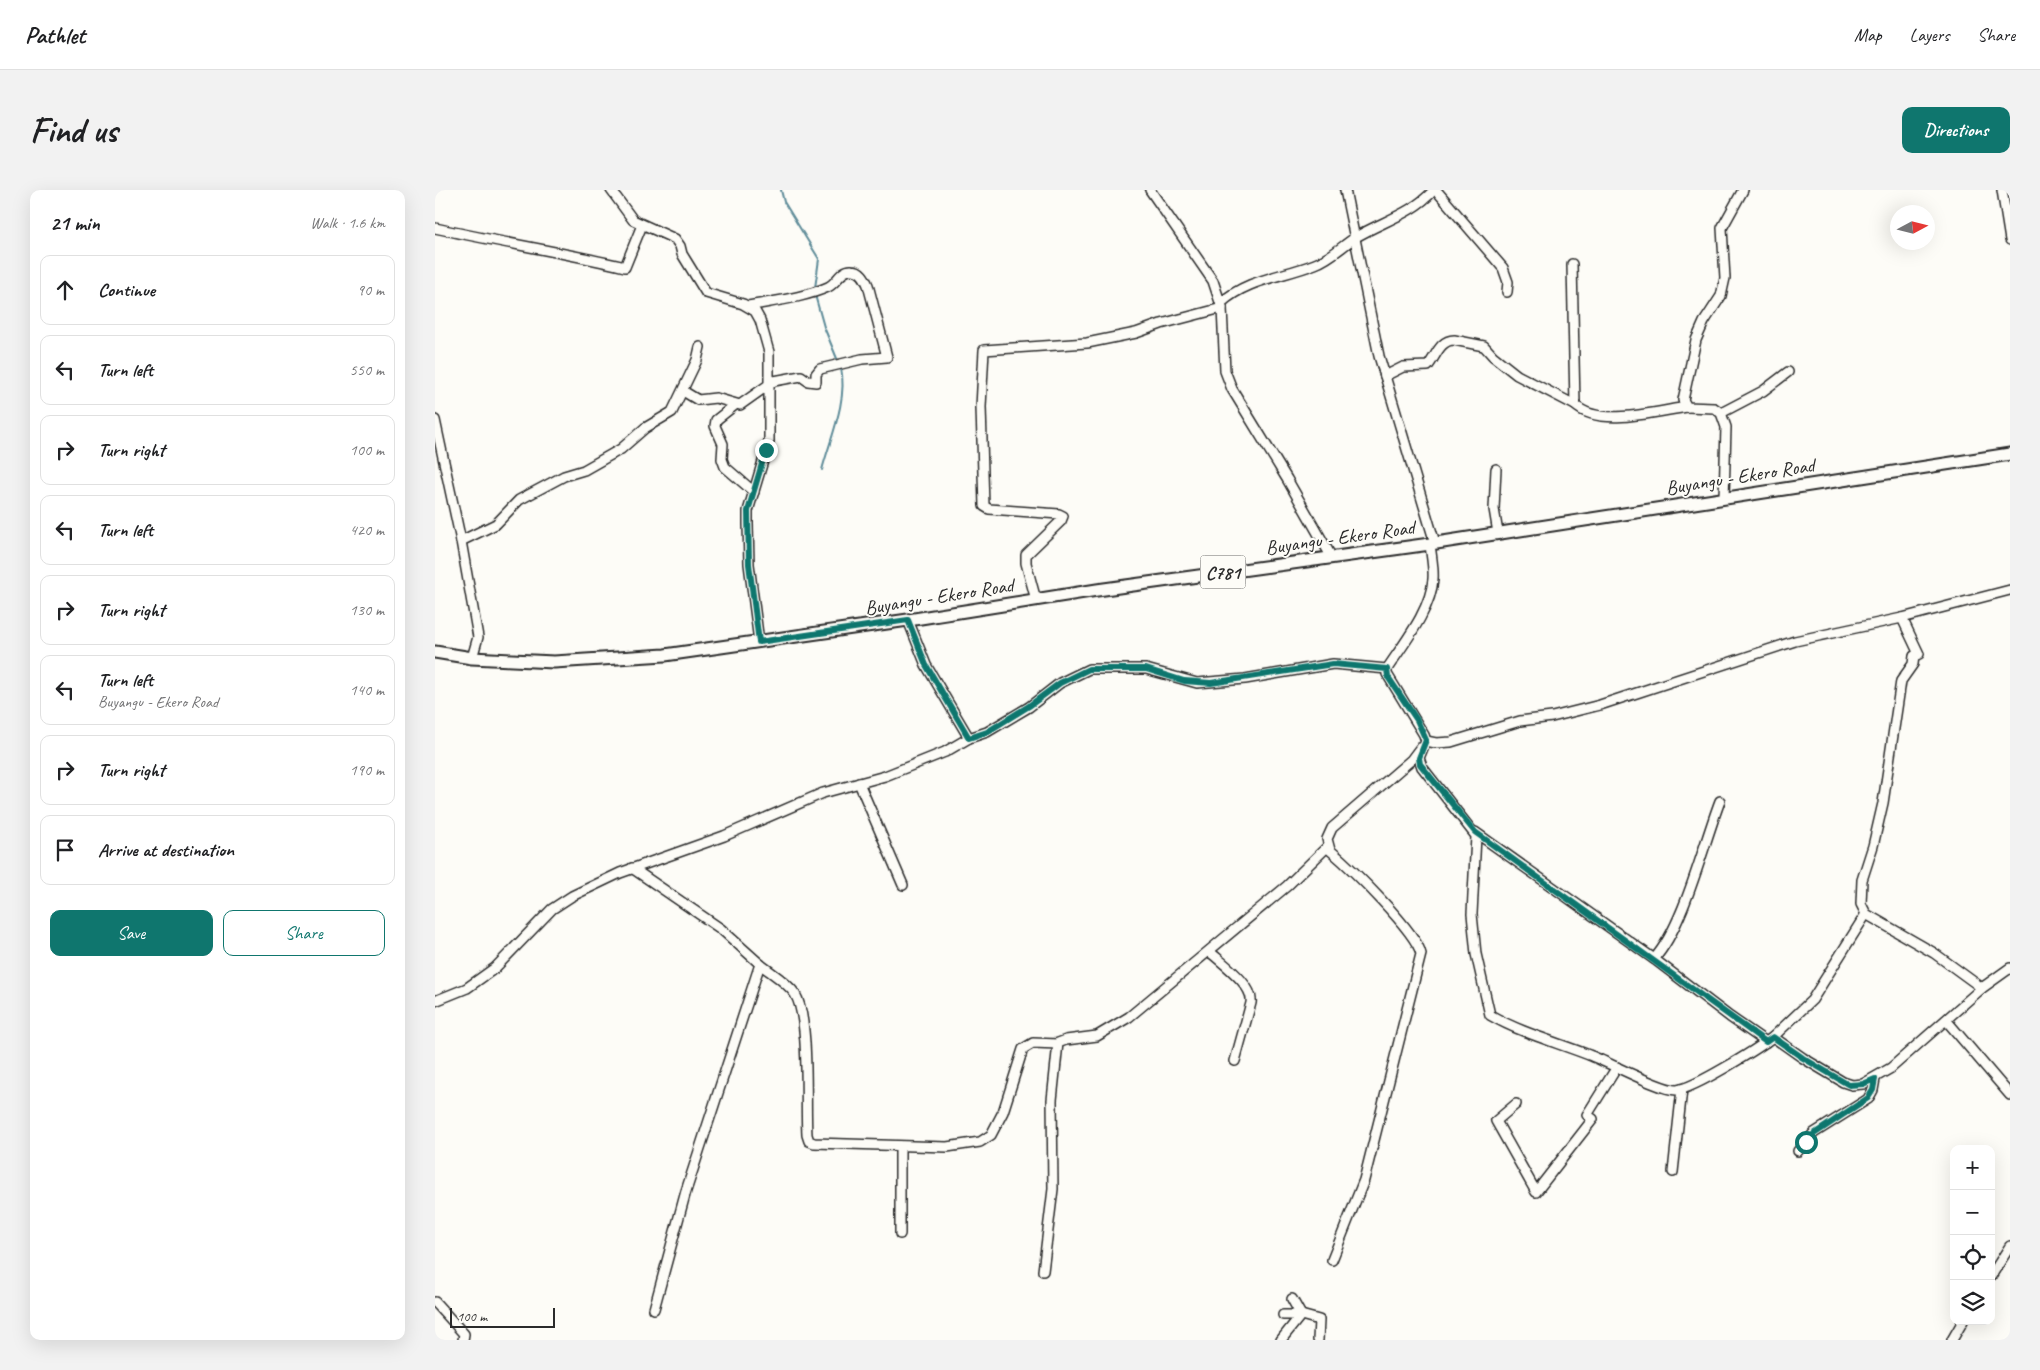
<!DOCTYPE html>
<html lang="en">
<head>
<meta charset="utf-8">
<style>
	:root { --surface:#fff; --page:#f2f2f2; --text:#202124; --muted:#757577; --line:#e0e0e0; --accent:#0f766e }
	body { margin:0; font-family:Caveat,sans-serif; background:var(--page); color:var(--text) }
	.controls { position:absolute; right:15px; bottom:15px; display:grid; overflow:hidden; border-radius:10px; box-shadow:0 5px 20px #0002 }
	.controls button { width:45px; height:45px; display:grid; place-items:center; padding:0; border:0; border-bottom:1px solid var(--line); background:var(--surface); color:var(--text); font:25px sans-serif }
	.compass { position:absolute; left:1455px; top:15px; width:45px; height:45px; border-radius:50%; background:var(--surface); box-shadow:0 5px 20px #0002; rotate:83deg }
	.scale { position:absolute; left:15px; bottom:12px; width:105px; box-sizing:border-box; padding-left:5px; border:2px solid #2b2b2b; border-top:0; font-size:14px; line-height:18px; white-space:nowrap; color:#2b2b2b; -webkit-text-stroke:4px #fdfcf7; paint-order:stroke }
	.stop { position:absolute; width:15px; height:15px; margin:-11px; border:4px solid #0f766e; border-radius:50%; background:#fff }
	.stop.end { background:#0f766e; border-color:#fff; box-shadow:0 1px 5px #0008 }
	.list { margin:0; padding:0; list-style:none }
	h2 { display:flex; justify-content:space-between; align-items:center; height:65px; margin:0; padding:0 20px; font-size:21px }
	h2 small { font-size:16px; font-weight:400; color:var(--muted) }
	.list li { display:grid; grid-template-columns:32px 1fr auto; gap:15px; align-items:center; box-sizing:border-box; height:70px; margin:0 10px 10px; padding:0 10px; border:1px solid var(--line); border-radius:10px }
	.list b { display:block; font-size:19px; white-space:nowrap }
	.list p { margin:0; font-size:16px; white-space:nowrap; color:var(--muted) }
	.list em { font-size:16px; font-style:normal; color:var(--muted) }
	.actions { display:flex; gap:10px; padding:15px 20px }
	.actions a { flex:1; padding:11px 0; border:1px solid var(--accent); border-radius:10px; text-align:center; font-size:18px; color:var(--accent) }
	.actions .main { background:var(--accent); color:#fff }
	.icon { flex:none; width:28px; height:28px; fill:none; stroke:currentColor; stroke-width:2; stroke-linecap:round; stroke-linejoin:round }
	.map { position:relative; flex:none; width:1575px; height:1150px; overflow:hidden; border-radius:10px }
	header { display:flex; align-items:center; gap:30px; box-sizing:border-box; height:70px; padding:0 25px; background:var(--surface); border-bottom:1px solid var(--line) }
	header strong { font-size:24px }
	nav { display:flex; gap:28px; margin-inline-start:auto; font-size:18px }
	.intro { display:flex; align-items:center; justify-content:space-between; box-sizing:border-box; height:120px; padding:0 30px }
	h1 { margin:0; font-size:35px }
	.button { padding:12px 22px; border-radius:10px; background:var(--accent); color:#fff; font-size:18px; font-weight:700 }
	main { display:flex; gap:30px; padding:0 30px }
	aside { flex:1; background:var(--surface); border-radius:10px; box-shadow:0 5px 20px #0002 }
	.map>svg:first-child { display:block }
</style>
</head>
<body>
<header>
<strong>Pathlet</strong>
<nav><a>Map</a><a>Layers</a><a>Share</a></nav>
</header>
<div class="intro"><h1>Find us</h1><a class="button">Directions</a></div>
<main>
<aside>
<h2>21 min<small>Walk · 1.6 km</small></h2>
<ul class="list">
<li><svg class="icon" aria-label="ahead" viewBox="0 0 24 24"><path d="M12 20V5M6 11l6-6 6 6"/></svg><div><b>Continue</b></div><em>90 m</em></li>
<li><svg class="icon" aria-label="left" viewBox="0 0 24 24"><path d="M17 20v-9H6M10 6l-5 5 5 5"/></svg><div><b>Turn left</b></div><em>550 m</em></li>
<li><svg class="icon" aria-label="right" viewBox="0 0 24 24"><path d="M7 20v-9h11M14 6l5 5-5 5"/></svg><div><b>Turn right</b></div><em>100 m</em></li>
<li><svg class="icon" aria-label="left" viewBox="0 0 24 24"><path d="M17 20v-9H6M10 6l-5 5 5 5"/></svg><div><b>Turn left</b></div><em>420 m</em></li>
<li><svg class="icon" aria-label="right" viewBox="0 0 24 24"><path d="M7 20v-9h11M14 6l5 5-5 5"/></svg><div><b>Turn right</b></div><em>130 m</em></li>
<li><svg class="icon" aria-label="left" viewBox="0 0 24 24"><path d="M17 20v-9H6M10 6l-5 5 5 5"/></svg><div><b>Turn left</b><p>Buyangu - Ekero Road</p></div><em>140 m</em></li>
<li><svg class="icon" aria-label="right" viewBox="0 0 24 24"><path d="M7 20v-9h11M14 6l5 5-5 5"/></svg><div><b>Turn right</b></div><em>190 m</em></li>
<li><svg class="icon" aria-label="arrive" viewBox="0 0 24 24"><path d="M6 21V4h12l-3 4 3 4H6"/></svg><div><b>Arrive at destination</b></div></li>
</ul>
<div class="actions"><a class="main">Save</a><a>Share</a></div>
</aside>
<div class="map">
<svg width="1575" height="1150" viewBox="0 0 1575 1150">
	<rect width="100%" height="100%" fill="#fdfcf7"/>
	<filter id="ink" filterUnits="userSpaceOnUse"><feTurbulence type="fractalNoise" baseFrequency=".02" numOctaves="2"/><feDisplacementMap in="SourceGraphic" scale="10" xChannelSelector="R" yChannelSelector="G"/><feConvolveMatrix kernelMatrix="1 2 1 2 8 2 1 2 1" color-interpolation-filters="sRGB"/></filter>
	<g filter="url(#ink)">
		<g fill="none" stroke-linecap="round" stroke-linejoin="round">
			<g stroke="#5f8c99" stroke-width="2">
				<path d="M346,0L349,12L384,69L380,98"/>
				<path d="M380,105L389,137L403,171"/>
				<path d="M387,280C395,249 413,211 406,178"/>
			</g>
			<g stroke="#2b2b2b" stroke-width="12">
				<g id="minor">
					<path d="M176,0L198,30L240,49L245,56L247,64L271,103L308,114L320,121L325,130L334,162V251L313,321V334L314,374L324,452"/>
					<path d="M715,0L778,91L787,118L790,181L797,199L852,289L896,366"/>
					<path d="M910,0L944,166L1000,353"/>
					<path d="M1001,0L1068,78L1073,92L1072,102"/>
					<path d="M1567,0L1575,50"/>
					<path d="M0,38C63,52 127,62 190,77L207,35"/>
					<path d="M1137,74L1140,215C1164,238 1223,221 1252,217"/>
					<path d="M786,113C812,89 847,87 880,74C896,68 907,56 921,47C948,31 977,24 999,0"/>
					<path d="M950,186L968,177L993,176C1001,166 1005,150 1019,150L1049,156L1058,166L1082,185L1140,215"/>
					<path d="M248,201L263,210L281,208L305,215L339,191L366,186L373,191L381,192V184L385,179L427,169L452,167L433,95C430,88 426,80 417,80C406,79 402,93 393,97C368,108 339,111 313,116"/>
					<path d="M300,215L281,230L280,236L288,254L287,269L290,277L319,302"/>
					<path d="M1286,223L1328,201L1353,182"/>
					<path d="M0,230L26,351L43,447L37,468"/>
					<path d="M1061,279L1059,319L1063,343"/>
					<path d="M1289,308L1291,237L1286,223L1279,218L1252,217L1248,210L1261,150L1269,132L1286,106L1290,88L1287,38L1308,0"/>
					<path d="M26,351L61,334L84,310L129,286L149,280L186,259L210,238L237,222L262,170L265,157"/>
					<path d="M995,354C996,365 999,378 998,389C996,420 969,453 952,479V484L989,545L991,551L984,568L987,577L1041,646L1037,724L1041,764L1055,825C1086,843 1121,852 1154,865C1171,871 1227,901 1242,900C1260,898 1322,859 1338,847L1368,868L1408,892L1417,895L1428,894L1456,878L1547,798L1575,778"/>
					<path d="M601,410L591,373V365L626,331L628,326L624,324L554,319L549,316L546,217L549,160L652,153L701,143L726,134L787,118"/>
					<path d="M473,430L491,475L534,548"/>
					<path d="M991,551L1001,553L1016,552L1085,531L1117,527L1165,515L1360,451L1467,428L1575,400"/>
					<path d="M424,593L468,695"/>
					<path d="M1285,611C1268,655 1249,736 1219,769L1295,827L1331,852"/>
					<path d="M1040,642L1219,769"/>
					<path d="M197,678L286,739L325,774L251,1001L219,1119"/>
					<path d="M1431,724L1499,763L1547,798"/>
					<path d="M774,761C787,773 819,795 816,813L800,871"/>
					<path d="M325,774C336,783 352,792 360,804C375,828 370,913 372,945L374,951L379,953L512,957L545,952L556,945L568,922L588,859L598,853L623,854"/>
					<path d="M0,811L32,798L60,778L117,719L137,706L185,683L289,646L388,603L450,586L510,562L534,548L552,542L594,517L625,493L654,479H711L762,493L810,489L898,474L952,479"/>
					<path d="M1511,830L1575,905"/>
					<path d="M1338,847L1377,810L1431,724L1426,714L1427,690L1438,656L1448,613L1466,491L1478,474L1479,466L1484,464L1467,428"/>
					<path d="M1081,914L1061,931L1101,1002L1158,929L1152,925L1182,877"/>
					<path d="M465,956V1044"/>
					<path d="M1363,961L1379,943L1433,909L1438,900L1440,889"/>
					<path d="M1238,982L1247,899"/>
					<path d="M897,1070L929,990L986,764C982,742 915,677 895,660L892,649L897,638L976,570L985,558"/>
					<path d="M608,1081L618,999L617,910L623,853L631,850L662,846L694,827L852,696L893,656"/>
					<path d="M1556,1086L1575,1056"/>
					<path d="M857,1109L866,1125"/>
					<path d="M0,1112L29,1144L28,1150"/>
					<path d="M848,1125H866L884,1130L883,1150"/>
					<path d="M846,1150L866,1125"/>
					<path d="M1517,1150L1528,1131"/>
				</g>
			</g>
			<g stroke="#2b2b2b" stroke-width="15">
				<path id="major" d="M0,462L37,468L119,472L230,465L473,430L662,400L995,354L1575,264"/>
			</g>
			<use href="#minor" stroke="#fdfcf7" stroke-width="9"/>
			<use href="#major" stroke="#fdfcf7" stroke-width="11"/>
		</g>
	</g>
	<g fill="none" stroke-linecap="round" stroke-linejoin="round" filter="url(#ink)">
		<path stroke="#0f766e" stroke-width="6" d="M331,260L313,321L314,374L324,452L473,430L491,475L534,548L552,542L594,516L625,493L654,479H711L749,491L776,493L898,474L952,479L953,487L982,530L991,550L984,568L985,574L1040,642L1331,852L1338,847L1368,868L1414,895L1428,894L1440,889L1438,900L1433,908L1379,944L1371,952"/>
	</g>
	<g text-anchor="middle" stroke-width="4" stroke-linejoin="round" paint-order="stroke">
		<rect fill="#fdfcf7" stroke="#6a6a68" stroke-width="1" x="765.5" y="365.5" width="45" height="33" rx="4"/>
		<g font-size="19" font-weight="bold" fill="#2b2b2b">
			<text x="788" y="389">C781</text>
		</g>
		<g font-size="20" fill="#2b2b2b" stroke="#fdfcf7">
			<text transform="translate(1305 286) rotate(-9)" y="7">Buyangu - Ekero Road</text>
			<text transform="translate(905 347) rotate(-8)" y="7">Buyangu - Ekero Road</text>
			<text transform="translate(504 406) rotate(-9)" y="7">Buyangu - Ekero Road</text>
		</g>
	</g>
</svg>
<div class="controls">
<button>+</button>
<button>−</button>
<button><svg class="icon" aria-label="locate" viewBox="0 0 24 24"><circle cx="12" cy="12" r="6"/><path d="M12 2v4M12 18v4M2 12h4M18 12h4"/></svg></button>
<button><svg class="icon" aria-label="layers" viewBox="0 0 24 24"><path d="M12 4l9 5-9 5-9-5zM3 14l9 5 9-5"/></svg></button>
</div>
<svg class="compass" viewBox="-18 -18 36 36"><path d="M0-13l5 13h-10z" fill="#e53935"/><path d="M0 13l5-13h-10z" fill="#757577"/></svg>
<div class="scale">100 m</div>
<div class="stop" style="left:1371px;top:952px"></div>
<div class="stop end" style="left:331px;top:260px"></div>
</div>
</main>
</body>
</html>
